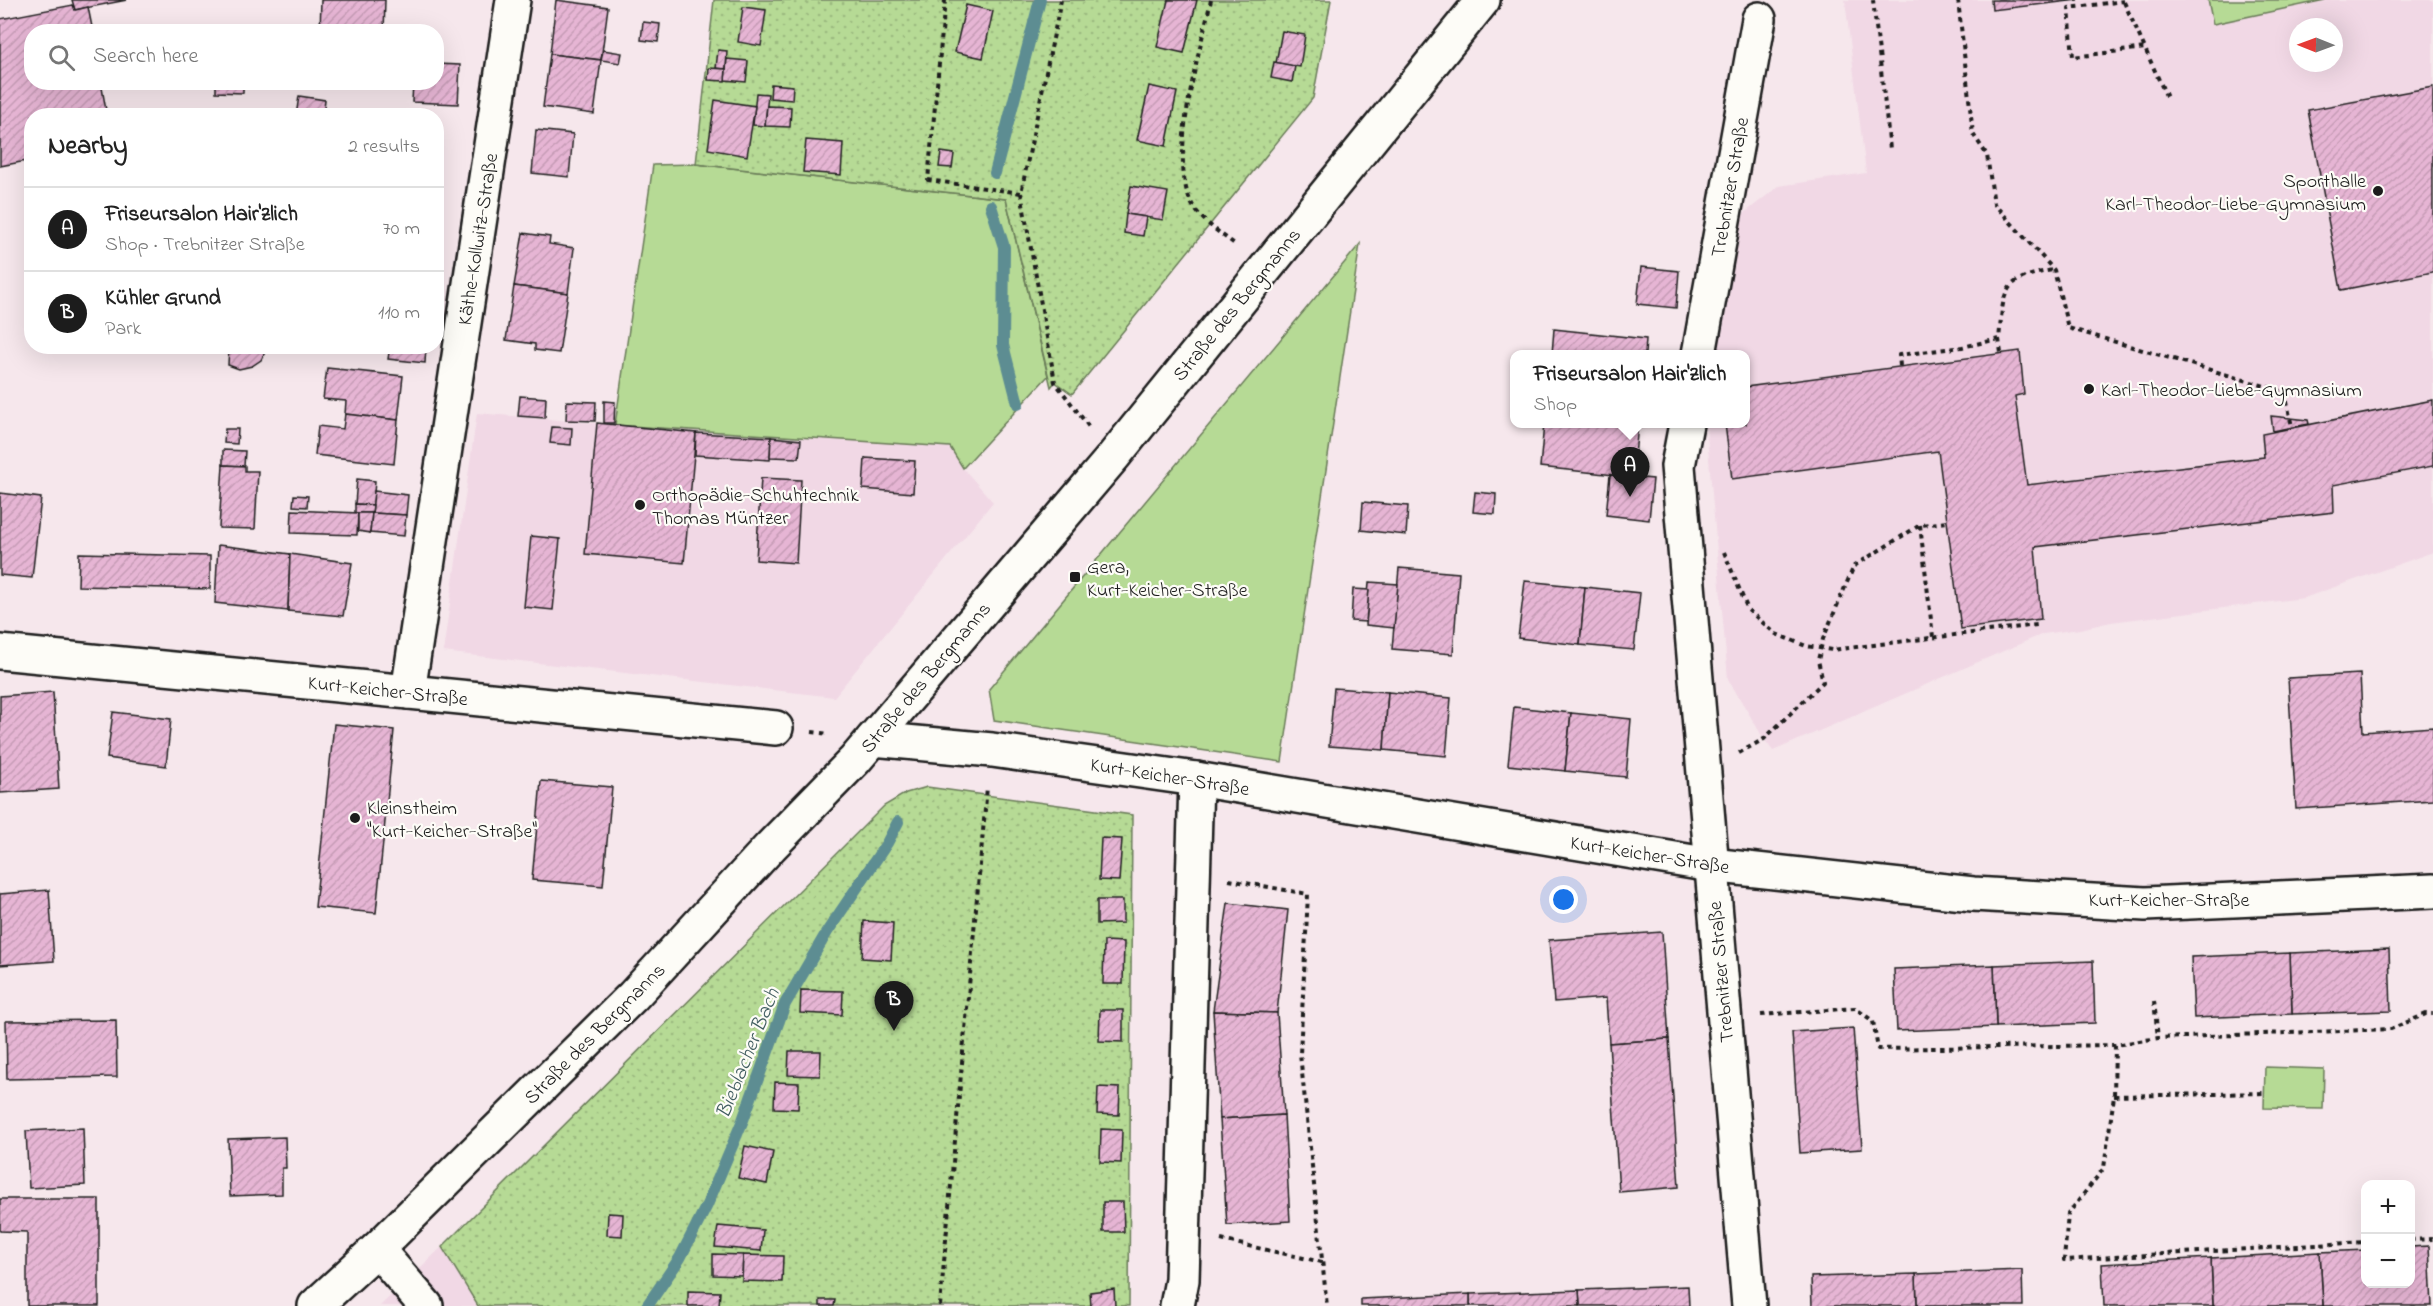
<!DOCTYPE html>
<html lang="en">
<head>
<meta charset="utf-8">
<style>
	:root { --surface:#fff; --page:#f6f6f6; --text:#222; --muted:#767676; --line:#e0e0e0; --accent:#1c1c1c }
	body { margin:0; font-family:"Indie Flower",sans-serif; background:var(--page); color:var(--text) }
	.controls { position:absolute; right:18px; bottom:18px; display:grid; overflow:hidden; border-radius:12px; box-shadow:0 6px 24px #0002 }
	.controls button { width:54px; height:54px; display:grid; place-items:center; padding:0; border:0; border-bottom:2px solid var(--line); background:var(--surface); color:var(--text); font:30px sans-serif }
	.compass { position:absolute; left:2289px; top:18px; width:54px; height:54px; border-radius:50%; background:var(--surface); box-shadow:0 6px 24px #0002; rotate:271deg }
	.you { position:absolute; left:1564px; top:900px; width:21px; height:21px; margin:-15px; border:4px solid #fff; border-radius:50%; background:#1a73e8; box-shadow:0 0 0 9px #1a73e833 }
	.badge { display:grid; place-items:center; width:39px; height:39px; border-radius:50%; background:var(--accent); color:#fff; font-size:20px; font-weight:700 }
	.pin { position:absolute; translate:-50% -50px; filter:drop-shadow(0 2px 3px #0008) }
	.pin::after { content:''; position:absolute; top:32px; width:21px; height:18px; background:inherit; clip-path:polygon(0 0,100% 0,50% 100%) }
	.popup { position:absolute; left:1510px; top:350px; width:240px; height:78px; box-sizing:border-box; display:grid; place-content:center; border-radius:12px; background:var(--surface); filter:drop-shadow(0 2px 4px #0005); font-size:20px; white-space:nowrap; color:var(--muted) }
	.popup b { font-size:22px; color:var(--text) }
	.popup::after { content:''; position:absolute; left:50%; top:100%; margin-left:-12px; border:12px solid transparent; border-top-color:var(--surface) }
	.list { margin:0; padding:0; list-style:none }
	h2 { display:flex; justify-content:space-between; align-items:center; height:78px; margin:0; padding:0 24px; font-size:26px }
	h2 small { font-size:20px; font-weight:400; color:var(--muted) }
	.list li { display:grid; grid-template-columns:39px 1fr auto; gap:18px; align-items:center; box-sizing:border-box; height:84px; padding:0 24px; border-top:2px solid var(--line) }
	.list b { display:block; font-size:22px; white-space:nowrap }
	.list p { margin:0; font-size:20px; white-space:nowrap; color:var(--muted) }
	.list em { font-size:20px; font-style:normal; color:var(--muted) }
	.icon { flex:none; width:33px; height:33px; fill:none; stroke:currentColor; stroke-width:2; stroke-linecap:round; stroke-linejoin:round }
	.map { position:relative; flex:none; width:2433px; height:1306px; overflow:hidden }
	.search { position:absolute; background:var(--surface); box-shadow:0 6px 24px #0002; left:24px; top:24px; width:420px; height:66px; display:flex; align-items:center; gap:15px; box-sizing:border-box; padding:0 21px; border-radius:24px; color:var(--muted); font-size:22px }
	.panel { position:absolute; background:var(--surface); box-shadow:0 6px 24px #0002; left:24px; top:108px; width:420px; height:246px; border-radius:24px }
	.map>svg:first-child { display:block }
</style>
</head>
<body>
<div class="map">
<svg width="2433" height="1306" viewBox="0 0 2433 1306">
	<defs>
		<pattern id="garden-dots" width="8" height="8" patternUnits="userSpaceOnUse" patternTransform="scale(1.5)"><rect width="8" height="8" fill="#b6da95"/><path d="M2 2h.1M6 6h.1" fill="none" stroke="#9cba80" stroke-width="1.8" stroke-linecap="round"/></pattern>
		<pattern id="building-hatch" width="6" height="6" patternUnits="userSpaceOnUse" patternTransform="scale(1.5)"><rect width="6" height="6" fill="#e6b5d4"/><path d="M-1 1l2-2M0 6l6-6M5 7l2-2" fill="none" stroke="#c59bb5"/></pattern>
	</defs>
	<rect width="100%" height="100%" fill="#f6e7ec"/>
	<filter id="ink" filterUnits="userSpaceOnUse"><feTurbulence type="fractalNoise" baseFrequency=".0167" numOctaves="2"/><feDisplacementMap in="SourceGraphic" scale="12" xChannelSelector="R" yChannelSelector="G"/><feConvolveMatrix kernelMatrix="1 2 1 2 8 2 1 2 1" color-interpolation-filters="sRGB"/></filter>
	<g filter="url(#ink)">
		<g fill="#f1d8e5" fill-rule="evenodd">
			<path d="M1845,0H2433V552L2304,598L2111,622L2080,629L2043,634L1773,751L1764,739L1728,679L1706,424H1746V354H1718L1743,214L1779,186L1866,173ZM2298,27H2334V63H2298Z"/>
			<path d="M477,413L615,425L951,447L963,468L993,502L834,697L443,652Z"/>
			<path d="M442,1247L478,1306H380Z"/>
		</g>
		<g fill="#b6da95" stroke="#697b58" stroke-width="1.5">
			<path d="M2208,0H2325L2213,24Z"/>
			<path d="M696,164L1006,199L1048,376L963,468L950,447L615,425L653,165Z"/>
			<path d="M1360,244L1282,762L994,720L989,689Z"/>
			<path d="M2265,1067L2324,1069L2323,1109L2264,1108Z"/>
		</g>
		<g fill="url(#garden-dots)" stroke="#697b58" stroke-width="1.5">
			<path d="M714,0H1331L1313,98L1072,394L1055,382L1051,387L1006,199L696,164Z"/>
			<path d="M927,787L1132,815L1129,1306H478L442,1247L884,806L906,793Z"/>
		</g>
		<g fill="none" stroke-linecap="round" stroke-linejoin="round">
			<g stroke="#5d8d92" stroke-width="12">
				<path d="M995,173L1040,0"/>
				<path d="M991,206L1004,247L1003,345L1018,404"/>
				<path d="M647,1306L680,1258L707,1205L743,1120L785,1004L827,932L887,843L898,822"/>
			</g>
		</g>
		<g fill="url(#building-hatch)" stroke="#1c1c1c" stroke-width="1.5">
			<path d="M72,0H127L75,10Z"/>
			<path d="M321,0H385L384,32H320Z"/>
			<path d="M556,0L608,7L601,60L550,54Z"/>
			<path d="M1168,0H1197L1184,53L1157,47Z"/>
			<path d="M1991,0H2078L1992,10Z"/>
			<path d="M73,5L75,10L88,7L93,32H32V82H101L107,116H32V160L0,166V19Z"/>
			<path d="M966,5L993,11L983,58L955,52Z"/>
			<path d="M743,7L766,10L761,46L738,42Z"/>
			<path d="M643,22L660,24L658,42L641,40Z"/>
			<path d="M1282,31L1305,35L1300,67L1276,63Z"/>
			<path d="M603,50L622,53L620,63L601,60Z"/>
			<path d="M718,50L727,51L726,69L716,68Z"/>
			<path d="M550,54L601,60L594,114L543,107Z"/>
			<path d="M727,59L748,61L746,82L725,80Z"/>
			<path d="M1274,62L1295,66L1292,82L1271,78Z"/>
			<path d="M436,64L460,65L458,104L412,102L413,82H436Z"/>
			<path d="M709,68L726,69L725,81L708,80Z"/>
			<path d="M216,82H243V93L216,92Z"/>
			<path d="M771,84L793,86L792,100L770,98Z"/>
			<path d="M1149,86L1177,92L1166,146L1137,140Z"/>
			<path d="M2433,87V272L2341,290L2308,110Z"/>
			<path d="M756,93L768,94L765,126L753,125Z"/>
			<path d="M299,96L325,100L323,116H296Z"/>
			<path d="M715,100L755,106L747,156L708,149Z"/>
			<path d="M767,106L791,107L790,127L765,126Z"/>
			<path d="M536,130L573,134L569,177L532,173Z"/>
			<path d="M806,140L843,143L841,175L803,172Z"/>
			<path d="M941,152L954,154L952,168L939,167Z"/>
			<path d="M1131,186L1168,192L1163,220L1126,214Z"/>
			<path d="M1126,214L1146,217L1143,236L1124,233Z"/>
			<path d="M523,233L550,237L549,244L574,248L568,293L514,286Z"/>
			<path d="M1641,267L1679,271L1676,308L1637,304Z"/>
			<path d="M514,286L568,293L559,353L535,350V344L506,340Z"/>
			<path d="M1554,329L1646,339L1645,354H1552Z"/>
			<path d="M229,346H265V352L261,360L252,366L239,369L228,365Z"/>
			<path d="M390,346H426L425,363L388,359Z"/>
			<path d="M2020,351L2024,394L2015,396L2027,485L2264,457L2262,434L2433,400V466L2333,485L2334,512L2035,547L2041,619L1961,629L1938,451L1732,479L1725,424H1746V387Z"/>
			<path d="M327,368L403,376L398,420L345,414L346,401L323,399Z"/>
			<path d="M520,396L546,398L545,418L518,416Z"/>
			<path d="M567,401L596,402L595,421L566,420Z"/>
			<path d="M604,401L615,402L614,423H604Z"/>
			<path d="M345,414L398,420L394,464L315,455L318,426L343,429Z"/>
			<path d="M2271,416L2308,420L2309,424L2273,431Z"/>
			<path d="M597,423L696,433L684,563L585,554Z"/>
			<path d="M1544,424H1638L1633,477L1540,467Z"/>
			<path d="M552,427L572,428L571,445L550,443Z"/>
			<path d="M225,429H238L237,444L224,443Z"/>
			<path d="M696,433L771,437L770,460L695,455Z"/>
			<path d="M771,437L801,440L799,458L770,457Z"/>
			<path d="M223,450L245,451L244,466L223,465Z"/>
			<path d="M865,458L915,461L913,493L863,489Z"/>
			<path d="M223,465L245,466V471H258L255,529L219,528Z"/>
			<path d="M1610,475L1653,479L1649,520L1606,515Z"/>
			<path d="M761,478L801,480L796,563L756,560Z"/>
			<path d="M357,479L375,481L373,505L355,504Z"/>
			<path d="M374,491L408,495L406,515L372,513Z"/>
			<path d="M1475,492L1496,494L1495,514L1473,512Z"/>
			<path d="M0,493L41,498L32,578L0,575Z"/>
			<path d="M294,495L308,496L307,507L293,506Z"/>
			<path d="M1363,502L1408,506L1406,535L1361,530Z"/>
			<path d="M355,504L373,505L372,513H355Z"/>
			<path d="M292,510L358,513L357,535L291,533Z"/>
			<path d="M358,513H372L370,533L358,531Z"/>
			<path d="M372,513L406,515L404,536L370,533Z"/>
			<path d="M531,536L560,539L553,610L524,607Z"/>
			<path d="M218,545L290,554L288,611L215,603Z"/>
			<path d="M79,553L210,556V589L78,586Z"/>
			<path d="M290,554L352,563L343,616L288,611Z"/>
			<path d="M1399,568L1459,573L1453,654L1392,649Z"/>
			<path d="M1525,581L1585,587L1580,645L1518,638Z"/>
			<path d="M1369,582L1398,584L1394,628L1366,625Z"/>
			<path d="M1585,587L1640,593L1634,650L1580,645Z"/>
			<path d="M1353,589L1369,590L1366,622L1351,621Z"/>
			<path d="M2360,674L2363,732L2433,727V800L2296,809L2288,678Z"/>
			<path d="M1334,688L1388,692L1384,750L1329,746Z"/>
			<path d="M53,692L59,789L0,793V696Z"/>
			<path d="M1388,692L1451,698L1446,756L1384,750Z"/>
			<path d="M1514,707L1571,713L1565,771L1508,765Z"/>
			<path d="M113,712L171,719L166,766L107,758Z"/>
			<path d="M1571,713L1631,719L1626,777L1565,771Z"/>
			<path d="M334,724L394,730L376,913L315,907Z"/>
			<path d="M541,781L612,787L603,886L532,880Z"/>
			<path d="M1101,838L1122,839L1119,881L1099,880Z"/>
			<path d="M49,890L54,961L0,965V894Z"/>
			<path d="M1097,900H1123V923L1097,924Z"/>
			<path d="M1228,903L1288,910L1277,1013L1213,1011Z"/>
			<path d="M864,921L893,923L891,960L862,958Z"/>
			<path d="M1662,932L1669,1039L1609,1043L1606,998L1554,1002L1549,940Z"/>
			<path d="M1104,941L1124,942L1123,984H1103Z"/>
			<path d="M2389,949L2391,1011L2292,1014L2290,953Z"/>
			<path d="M2290,953L2292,1014L2194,1018L2191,957Z"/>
			<path d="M2093,961L2095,1023L1996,1027L1994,965Z"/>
			<path d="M1994,965L1996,1027L1897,1031L1894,969Z"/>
			<path d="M801,990L843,991L842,1015L800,1013Z"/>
			<path d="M1100,1010H1123V1042L1099,1041Z"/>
			<path d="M1213,1011L1277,1013L1284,1115L1220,1119Z"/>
			<path d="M116,1020L117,1077L7,1079L6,1021Z"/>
			<path d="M1853,1028L1862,1149L1800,1153L1792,1032Z"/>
			<path d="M1669,1039L1679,1187L1619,1192L1609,1043Z"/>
			<path d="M789,1051H821L820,1076L788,1075Z"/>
			<path d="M775,1082L799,1083L798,1109L774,1108Z"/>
			<path d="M1098,1087L1120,1088L1119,1115L1097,1114Z"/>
			<path d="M1284,1115L1290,1221L1227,1225L1220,1119Z"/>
			<path d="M83,1128L85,1185L29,1188L26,1131Z"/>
			<path d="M1101,1129L1122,1130L1121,1163L1100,1162Z"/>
			<path d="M285,1137L286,1168H282V1194L230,1196L228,1139Z"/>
			<path d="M745,1146L773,1152L767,1184L738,1178Z"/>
			<path d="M0,1199H99V1306H27V1232L0,1231Z"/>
			<path d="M1103,1202H1123L1124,1232H1103Z"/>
			<path d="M608,1213L623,1214L622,1236L607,1235Z"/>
			<path d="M718,1226L763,1230L761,1251L715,1247Z"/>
			<path d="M2429,1246L2432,1306H2323L2320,1252L2366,1250V1284H2410V1247Z"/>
			<path d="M2320,1252L2323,1306H2213L2211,1258Z"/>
			<path d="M713,1254L743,1255L742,1276L713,1275Z"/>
			<path d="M743,1255L783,1256L782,1282L742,1281Z"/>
			<path d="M2211,1258L2213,1306H2104L2102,1264Z"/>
			<path d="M2022,1270L2023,1306H1917L1916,1274Z"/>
			<path d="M1916,1274L1917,1306H1812L1811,1277Z"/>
			<path d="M1688,1286L1689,1306H1580L1579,1290Z"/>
			<path d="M1114,1289L1115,1306H1091L1090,1292Z"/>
			<path d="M1579,1290L1580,1306H1470V1294Z"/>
			<path d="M688,1291L720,1292L719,1306H688Z"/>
			<path d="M1470,1294V1306H1361V1299Z"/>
			<path d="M820,1300H835L834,1306H820Z"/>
		</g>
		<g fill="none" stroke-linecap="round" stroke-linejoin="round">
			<g stroke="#1c1c1c" stroke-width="38">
				<g id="minor">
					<path d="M1699,354L1759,19"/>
					<path d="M1686,424L1678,466L1749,1306"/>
					<path d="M0,652L776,728"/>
					<path d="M408,692L513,0"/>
					<path d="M873,739L992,750L1196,779L1711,865L1973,894L2145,904L2433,891"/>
					<path d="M377,1249L426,1306"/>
					<path d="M1177,1306L1182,1280L1196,779"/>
				</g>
			</g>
			<g stroke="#1c1c1c" stroke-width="38">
				<path id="major" d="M315,1306L377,1249L633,996L771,846L855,760L1113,457L1483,0"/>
			</g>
			<g stroke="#1c1c1c" stroke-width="4" stroke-dasharray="4.5 4.5" stroke-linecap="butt">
				<path d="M945,0L928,180L1021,193L1061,0"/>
				<path d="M1211,0C1200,51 1169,153 1190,200C1198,219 1220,233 1236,245"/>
				<path d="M1873,0L1890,149"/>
				<path d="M1958,0L1973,134L1987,155L1994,204L2054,270L2068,328L2285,392L2292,427"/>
				<path d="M2124,1L2069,8L2073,57L2145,48"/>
				<path d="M2124,2L2168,100"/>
				<path d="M1021,193L1055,382L1089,427"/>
				<path d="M1999,339L2001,353"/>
				<path d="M1900,366L1899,355L1962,347L1999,339C2004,291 2000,279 2053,270"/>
				<path d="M1920,525L1933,637"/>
				<path d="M1724,552L1748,610L1776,634L1806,646L1832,650L2037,625"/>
				<path d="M812,732L829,734"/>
				<path d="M1739,753L1764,739L1823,682L1818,660L1823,639L1854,566L1920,525L1947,522"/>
				<path d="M1229,880L1308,894L1300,1054L1327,1306"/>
				<path d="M2154,1001L2158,1038"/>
				<path d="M1761,1015L1855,1008L1873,1021L1878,1049L2115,1045L2158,1038L2391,1029L2426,1014H2433"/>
				<path d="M2115,1045L2114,1096L2104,1168L2068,1214L2064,1260L2366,1242"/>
				<path d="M2114,1096L2265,1093"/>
				<path d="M1221,1240L1322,1262"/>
				<path d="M2410,1240L2433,1239"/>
				<path d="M940,1306L987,787"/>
			</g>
			<use href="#minor" stroke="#fdfcf7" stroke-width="33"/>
			<use href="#major" stroke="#fdfcf7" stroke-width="33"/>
		</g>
	</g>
	<g fill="#1c1c1c" stroke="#fdfcf7" stroke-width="2">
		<circle cx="2378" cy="191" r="6"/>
		<circle cx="2089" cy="389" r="6"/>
		<circle cx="640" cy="505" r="6"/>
		<rect x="1069" y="571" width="12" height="12" rx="3"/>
		<circle cx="355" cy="818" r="6"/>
	</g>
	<g text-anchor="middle" stroke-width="4.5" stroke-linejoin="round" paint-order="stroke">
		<g font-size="20" fill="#1c1c1c" stroke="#fdfcf7" text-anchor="start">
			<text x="2366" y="187" text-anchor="end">Sporthalle<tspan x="2366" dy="23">Karl-Theodor-Liebe-Gymnasium</tspan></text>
			<text x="2101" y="396">Karl-Theodor-Liebe-Gymnasium</text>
			<text x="652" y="501">Orthopädie-Schuhtechnik<tspan x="652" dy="23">Thomas Müntzer</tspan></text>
			<text x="1087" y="573">Gera,<tspan x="1087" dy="23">Kurt-Keicher-Straße</tspan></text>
			<text x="367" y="814">Kleinstheim<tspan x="367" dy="23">"Kurt-Keicher-Straße"</tspan></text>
		</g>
		<g font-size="20" fill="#1c1c1c" stroke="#fdfcf7">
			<text transform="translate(1729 187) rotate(-80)" y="7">Trebnitzer Straße</text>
			<text transform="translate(477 239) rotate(-81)" y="7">Käthe-Kollwitz-Straße</text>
			<text transform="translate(1236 304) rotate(-51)" y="7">Straße des Bergmanns</text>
			<text transform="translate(925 677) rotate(-50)" y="7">Straße des Bergmanns</text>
			<text transform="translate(388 690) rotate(6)" y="7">Kurt-Keicher-Straße</text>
			<text transform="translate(1170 776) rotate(9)" y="7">Kurt-Keicher-Straße</text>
			<text transform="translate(1650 854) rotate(9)" y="7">Kurt-Keicher-Straße</text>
			<text x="2169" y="906">Kurt-Keicher-Straße</text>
			<text transform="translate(1720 972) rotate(-95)" y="7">Trebnitzer Straße</text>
			<text transform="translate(594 1033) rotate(-45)" y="7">Straße des Bergmanns</text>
		</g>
		<g font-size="21" font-style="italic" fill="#425e61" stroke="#fdfcf7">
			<text transform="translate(747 1053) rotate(-68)" y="7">Bieblacher Bach</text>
		</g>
	</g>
</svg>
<div class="controls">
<button>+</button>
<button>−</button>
</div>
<svg class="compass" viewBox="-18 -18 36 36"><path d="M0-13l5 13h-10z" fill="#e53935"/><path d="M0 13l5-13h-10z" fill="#767676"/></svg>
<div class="you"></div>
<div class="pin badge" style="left:1630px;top:497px">A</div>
<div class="popup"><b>Friseursalon Hair'zlich</b>Shop</div>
<div class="pin badge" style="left:894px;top:1031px">B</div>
<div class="search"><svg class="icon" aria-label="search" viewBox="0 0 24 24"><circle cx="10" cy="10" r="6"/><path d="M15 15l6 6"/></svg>Search here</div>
<section class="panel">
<h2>Nearby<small>2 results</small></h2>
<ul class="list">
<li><span class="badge">A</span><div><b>Friseursalon Hair'zlich</b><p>Shop · Trebnitzer Straße</p></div><em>70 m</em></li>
<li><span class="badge">B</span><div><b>Kühler Grund</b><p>Park</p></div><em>110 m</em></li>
</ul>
</section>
</div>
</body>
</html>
